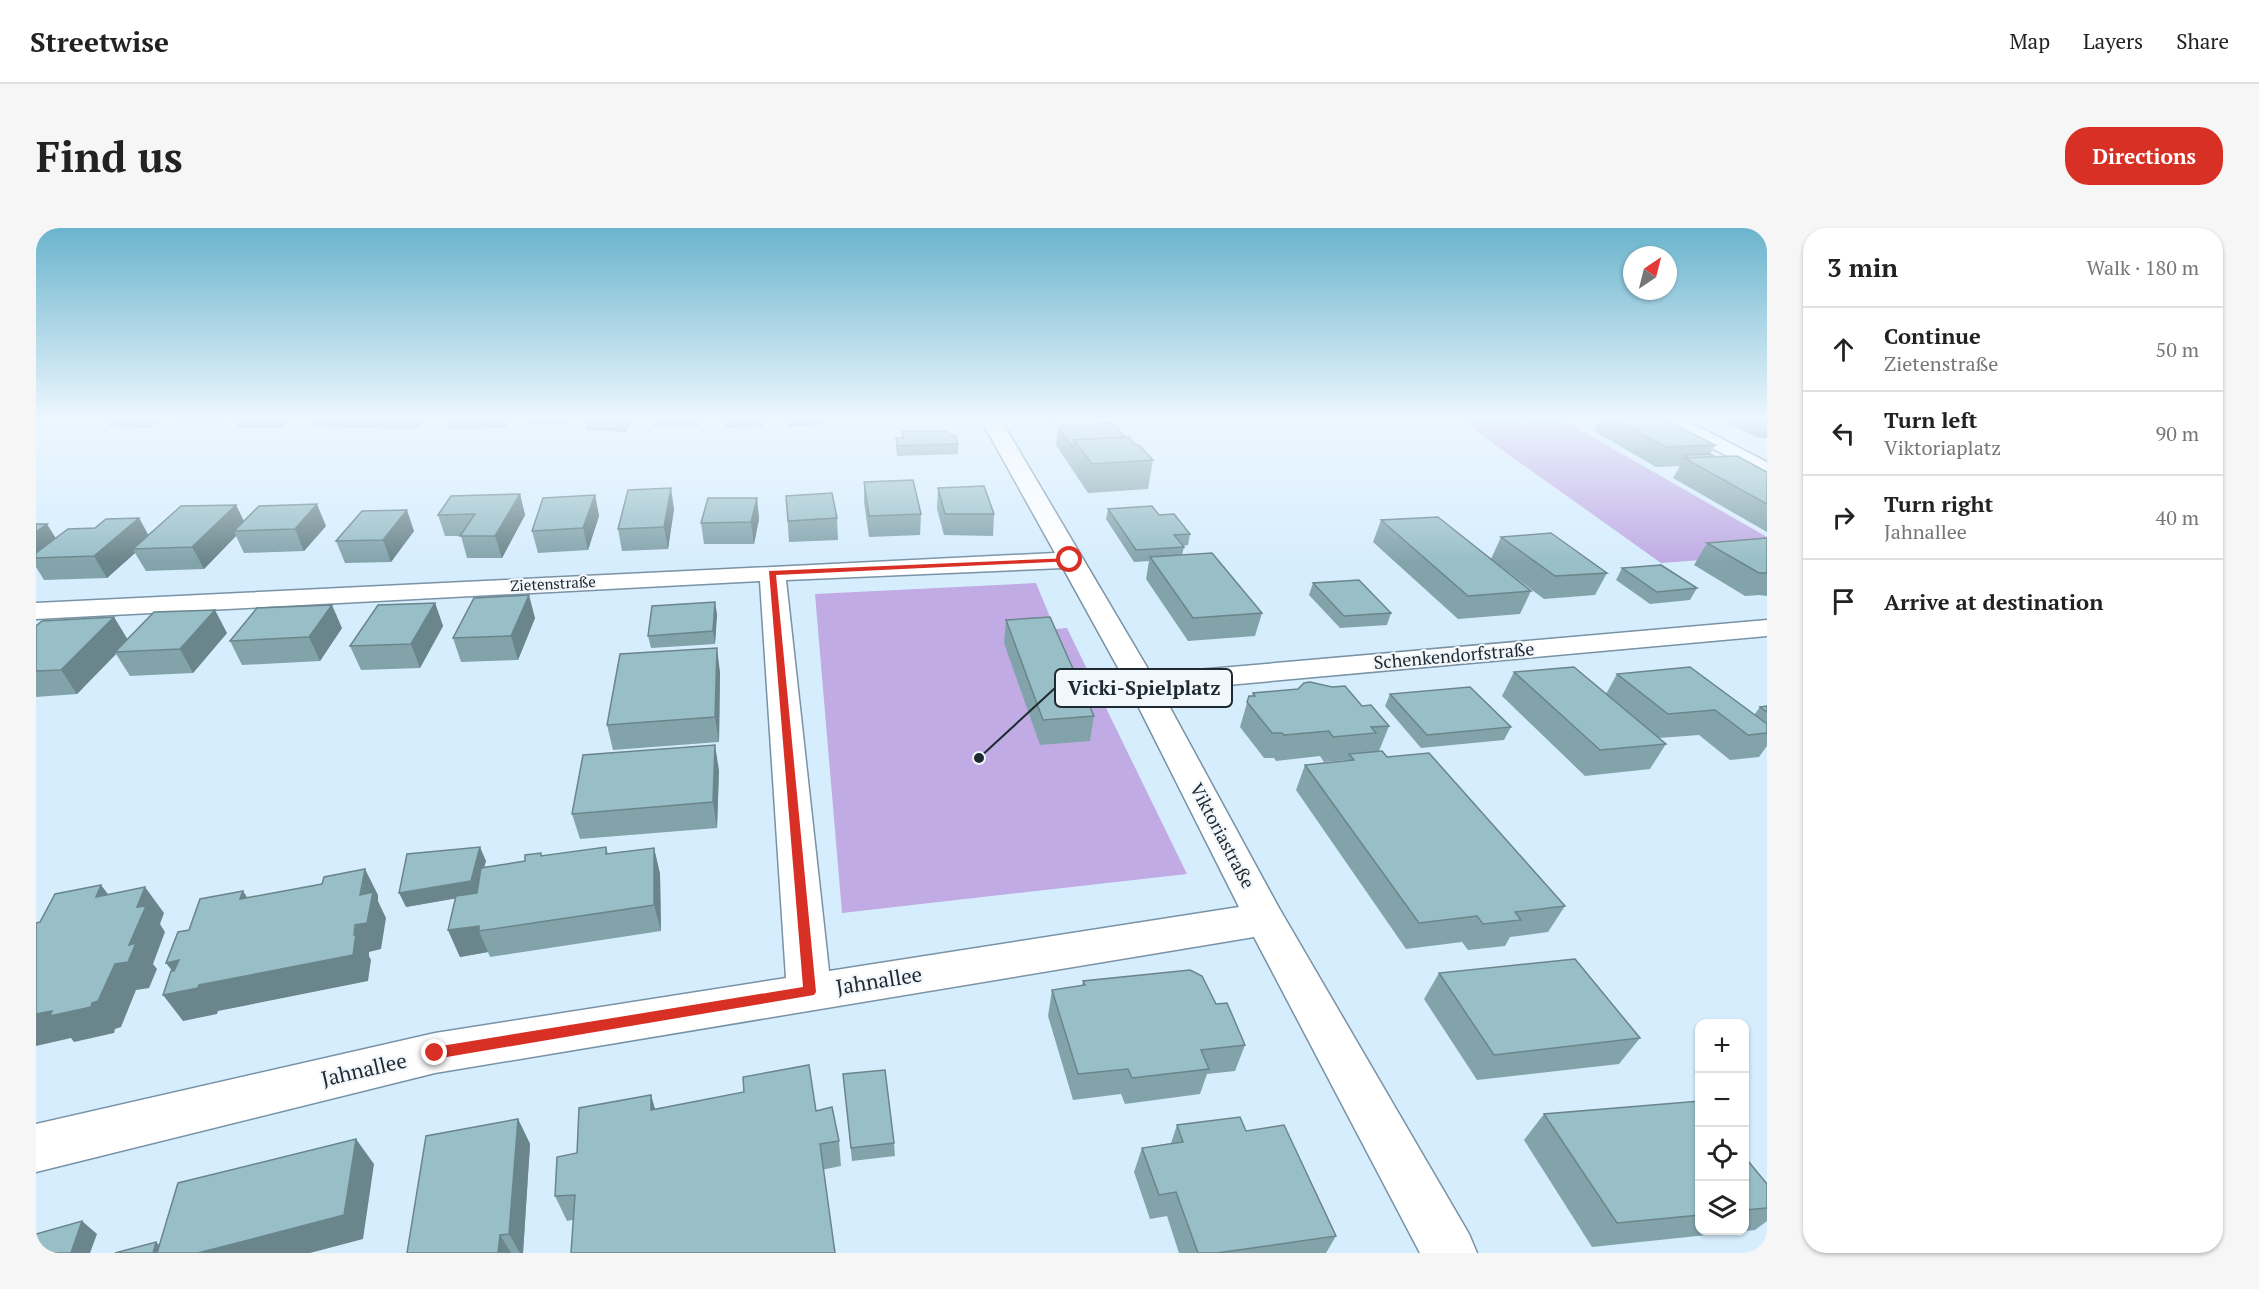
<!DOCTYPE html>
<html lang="en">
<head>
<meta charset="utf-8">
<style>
	:root { --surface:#fff; --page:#f6f6f6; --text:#222; --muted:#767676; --line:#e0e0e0; --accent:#d93025 }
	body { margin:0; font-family:"PT Serif",serif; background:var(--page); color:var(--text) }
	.controls { position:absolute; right:18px; bottom:18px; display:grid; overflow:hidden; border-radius:12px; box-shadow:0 2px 4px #0004 }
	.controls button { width:54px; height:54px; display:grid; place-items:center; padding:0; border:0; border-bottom:2px solid var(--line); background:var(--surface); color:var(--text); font:30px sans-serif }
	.compass { position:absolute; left:1587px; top:18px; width:54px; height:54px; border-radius:50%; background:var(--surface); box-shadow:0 2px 4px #0004; rotate:35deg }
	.stop { position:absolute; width:18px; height:18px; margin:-14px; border:4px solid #d93025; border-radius:50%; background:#fff }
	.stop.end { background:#d93025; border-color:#fff; box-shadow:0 2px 6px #0008 }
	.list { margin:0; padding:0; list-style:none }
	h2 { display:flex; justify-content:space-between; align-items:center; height:78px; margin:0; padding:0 24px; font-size:26px }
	h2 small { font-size:20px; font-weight:400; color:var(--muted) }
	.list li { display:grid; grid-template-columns:39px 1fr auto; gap:18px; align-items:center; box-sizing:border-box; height:84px; padding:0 24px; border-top:2px solid var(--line) }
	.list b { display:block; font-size:22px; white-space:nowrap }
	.list p { margin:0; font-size:20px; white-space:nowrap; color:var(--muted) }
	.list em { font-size:20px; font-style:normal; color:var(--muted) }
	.icon { flex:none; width:33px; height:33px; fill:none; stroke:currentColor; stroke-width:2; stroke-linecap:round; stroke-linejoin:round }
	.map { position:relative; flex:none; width:1731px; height:1025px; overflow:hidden; border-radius:24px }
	header { display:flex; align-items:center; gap:36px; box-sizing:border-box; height:84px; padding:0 30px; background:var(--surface); border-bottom:2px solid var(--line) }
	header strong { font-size:28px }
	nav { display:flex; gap:33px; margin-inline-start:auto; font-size:21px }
	.intro { display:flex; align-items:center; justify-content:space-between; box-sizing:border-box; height:144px; padding:0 36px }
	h1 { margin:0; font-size:42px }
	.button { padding:15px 27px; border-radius:24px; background:var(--accent); color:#fff; font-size:21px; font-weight:700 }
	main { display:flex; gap:36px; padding:0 36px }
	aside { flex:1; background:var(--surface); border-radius:24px; box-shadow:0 2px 4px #0004 }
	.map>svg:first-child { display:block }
</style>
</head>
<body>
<header>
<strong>Streetwise</strong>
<nav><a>Map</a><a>Layers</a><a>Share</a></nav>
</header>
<div class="intro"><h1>Find us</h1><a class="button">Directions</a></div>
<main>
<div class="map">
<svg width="1731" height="1025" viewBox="0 0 1731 1025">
	<rect width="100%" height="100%" fill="#d6edfe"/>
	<g fill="#c0abe4">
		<path d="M1424,192H1527L1731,309V327L1625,335Z"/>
		<path d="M1000,355L1019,401L1031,400L1151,646L806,685L779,366Z"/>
	</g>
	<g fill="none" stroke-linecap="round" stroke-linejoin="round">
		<g stroke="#7892a6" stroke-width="3">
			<g id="minor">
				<path d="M945,192H965L1115,446L1731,392V408L1125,463L1243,680L1433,1006L1441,1025H1384L1218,709L399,845L0,944V896L399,805L750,750L724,353L0,391V375L1019,325ZM1027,340L1091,456L1203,679L793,743L750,352Z"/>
				<path d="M1626,192H1649L1731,234V248L1628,196Z"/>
			</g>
		</g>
		<use href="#minor" fill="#fff" fill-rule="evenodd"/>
	</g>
	<g fill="#83a3ab">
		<path d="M69,192H127L113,200L73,199Z"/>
		<path d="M140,192H190L185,195H142Z"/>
		<path d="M199,192H256L244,200H202Z"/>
		<path d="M274,192H389L379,201L277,199Z"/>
		<path d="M410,192H474L468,200L412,201Z"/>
		<path d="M488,192H534L532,196L490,197Z"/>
		<path d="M548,192H596L590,204L550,202Z"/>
		<path d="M616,192H664L662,199H617Z"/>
		<path d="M688,192H729L727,199L689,200Z"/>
		<path d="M742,192H788L787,196L752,199V193H742Z"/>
		<rect x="820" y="192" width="12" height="1"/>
		<path d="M859,192H876L860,193Z"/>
		<path d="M1005,192H1060L1007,195Z"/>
		<path d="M1563,192H1630L1679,217L1674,226L1679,229L1731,244V304L1637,250L1644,238L1620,239L1558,203Z"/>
		<path d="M1683,192H1731V210H1723Z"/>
		<path d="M1022,198L1089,210L1117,232L1112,261L1052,265L1020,217Z"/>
		<path d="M866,203L914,207L922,216V226L861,228L860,220V210H866Z"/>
		<path d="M828,254L885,286L884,307L833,309L828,274Z"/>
		<path d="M902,260L958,286L957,308L908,307L901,281Z"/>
		<path d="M484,266L489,287L466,330H431L425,308H409L402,287Z"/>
		<path d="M559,267L563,288L552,322L502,325L496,303Z"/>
		<path d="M750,268L801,290L802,312L753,314Z"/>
		<path d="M721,270L723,291L718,316H668L665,295Z"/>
		<path d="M200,277L208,293L290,298L268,323L208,325L200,308L168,341L110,343L99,325L71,350L8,352L0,339V296L20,310L103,290L113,308Z"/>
		<path d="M638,281L632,321L586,323L582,301Z"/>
		<path d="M1072,281L1123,287L1154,306L1152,317L1147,318L1148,319L1146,327L1226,385L1219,408L1152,413L1110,351L1113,333L1098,334L1070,291Z"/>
		<path d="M1345,292L1495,363L1484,386L1422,391L1337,314Z"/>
		<path d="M378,303L355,334L309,335L300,313Z"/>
		<path d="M1465,309L1571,345L1559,367L1508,371L1455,331Z"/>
		<path d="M1731,310V368L1723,367L1709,368L1658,337L1671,315Z"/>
		<path d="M1586,340L1661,360L1654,372L1614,376L1580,352Z"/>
		<path d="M1277,355L1355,385L1351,397L1304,400L1273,367Z"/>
		<path d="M399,375L407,398L384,440L325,442L314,418Z"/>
		<path d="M681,386L679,416L615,420L612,408Z"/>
		<path d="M499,390L482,432L425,434L417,410Z"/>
		<path d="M970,392L1058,488L1054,513L1004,517L968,415Z"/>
		<path d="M0,398L92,411L191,405L157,445L94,448L80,426L41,466L0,469Z"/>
		<path d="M306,400L284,433L206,437L194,413Z"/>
		<path d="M684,444L683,514L577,522L571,497Z"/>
		<path d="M1478,444L1570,466L1581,446L1718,487L1724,479L1731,478V518L1723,529L1694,532L1663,507L1623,510L1630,516L1614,541L1549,548L1466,468Z"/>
		<path d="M1217,465L1326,478L1353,498L1343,523L1332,525L1351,529L1529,678L1512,704L1474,709L1469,718L1432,722L1426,714L1370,721L1260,562L1269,537L1311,533V532L1288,534L1284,528L1240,533L1238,530H1228L1204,499L1213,468H1216Z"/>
		<path d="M1354,466L1475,499L1468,512L1385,520L1349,478Z"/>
		<path d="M683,542L681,600L544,611L536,586Z"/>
		<path d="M570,619L572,626L618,620L624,646L625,703L454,729L452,724L424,729L412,702L419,670L370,679L450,633L448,639L489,633L506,628Z"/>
		<path d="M1403,745L1604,810L1583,836L1441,852L1388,771Z"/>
		<path d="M1047,753L1180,776L1209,817L1199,843L1171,846L1164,866L1089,876L1085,866L1037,872L1012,788L1016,762L1046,757Z"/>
		<path d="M807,846L858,915L859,928L816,933Z"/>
		<path d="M615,867L619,881L780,883L803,913L805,938L531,993L519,968L541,925Z"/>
		<path d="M1664,873V1002H1708V928L1731,956V993L1719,1002L1556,1019L1488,912L1508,886Z"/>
		<path d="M482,891L494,916L487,1025H371Z"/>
		<path d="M1141,897L1210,903L1300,1008L1290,1025H1143L1131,988L1114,991L1098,944L1106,920L1135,915Z"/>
	</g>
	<g fill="#6a858b">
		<path d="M109,192H127L113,200Z"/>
		<path d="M183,192H190L185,195Z"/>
		<path d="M240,192H256L244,200Z"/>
		<path d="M376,192H389L379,201Z"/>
		<path d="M465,192H474L468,200Z"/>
		<path d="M588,192H596L590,204Z"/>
		<path d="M661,192H664L662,199Z"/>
		<path d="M752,192H788L787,196L752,199Z"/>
		<path d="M635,260L638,281L632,321L628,299Z"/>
		<path d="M484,266L489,287L466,330L459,308Z"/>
		<path d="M559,267L563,288L552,322L547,300Z"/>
		<path d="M721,270L723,291L718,316L715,294Z"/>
		<path d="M281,276L290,298L268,323L259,301Z"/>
		<path d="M200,277L210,298L198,303L200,308L168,341L156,319Z"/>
		<path d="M371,282L378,303L355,334L347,312Z"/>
		<path d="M103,290L115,312L97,321L99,325L71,350L58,328Z"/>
		<path d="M11,296L24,317L0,330V304Z"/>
		<path d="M493,367L499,390L482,432L475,408Z"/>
		<path d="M679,374L681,386L679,416L677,403Z"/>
		<path d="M399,375L407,398L384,440L375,416Z"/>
		<path d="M296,377L306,400L284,433L273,409Z"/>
		<path d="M179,382L191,405L157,445L144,421Z"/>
		<path d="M78,389L92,412L79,424L80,426L41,466L25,442Z"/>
		<path d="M681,420L684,444L683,514L679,489Z"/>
		<path d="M679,517L683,542L681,600L677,574Z"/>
		<path d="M444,619L450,633L440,667L370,679L363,665Z"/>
		<path d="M618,620L624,646L625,703L618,677Z"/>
		<path d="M329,641L342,667V673L350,690L345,721L333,724V728L335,732L332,753L182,783L181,786L147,793L127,767L150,761L130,735L143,732L163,757L318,707Z"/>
		<path d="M65,657L85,683L60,669Z"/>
		<path d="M109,659L128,685L124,696L129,704L117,736L121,741L113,760L100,762L85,799L79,801L78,805L38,814L35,810L0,818V786L56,775L79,736L93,717L101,679Z"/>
		<path d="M207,663L224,689L204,671Z"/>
		<path d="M443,698V703L452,724L424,729L412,702Z"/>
		<path d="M615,867L622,892L615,882Z"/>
		<path d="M482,891L494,916L487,1025H484L473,1006Z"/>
		<path d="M320,911L338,936L327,1011L274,1025H162Z"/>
		<path d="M46,993L61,1006L54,1025H35Z"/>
		<path d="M464,1007L475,1025H462Z"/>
		<path d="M120,1014L132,1025H117Z"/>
	</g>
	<g fill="#98bec7" stroke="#6a858b" stroke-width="1.5">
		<path d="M1581,192H1630L1679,217L1630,219Z"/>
		<path d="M1077,195L1089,209L1038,212L1037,220L1022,198Z"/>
		<path d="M866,203H912L914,207H919L922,216L861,218L860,210H868Z"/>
		<path d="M1093,209L1099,217H1103L1117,232L1056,236L1038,212Z"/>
		<path d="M1674,226L1679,229L1653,230L1648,227Z"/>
		<path d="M1701,228L1731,244V276L1648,230Z"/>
		<path d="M877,252L885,286L833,288L828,254Z"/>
		<path d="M948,258L958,286H909L902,260Z"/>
		<path d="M635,260L628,299L582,301L592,262Z"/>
		<path d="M796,265L801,290L752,293L750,268Z"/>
		<path d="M484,266L459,308H424L439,286L402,287L415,268Z"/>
		<path d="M559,267L547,300L496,303L507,270Z"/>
		<path d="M672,270H721L715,294L665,295Z"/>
		<path d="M281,276L259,301L198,303L223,278Z"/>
		<path d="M200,277L156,319L97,321L145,278Z"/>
		<path d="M1116,278L1123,287L1138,286L1154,306L1138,307L1148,319L1100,322L1072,281Z"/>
		<path d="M371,282L347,312L300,313L326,283Z"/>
		<path d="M1402,289L1495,363L1432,368L1345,292Z"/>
		<path d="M103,290L58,328L0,330V325L32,301L59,300L70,291Z"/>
		<path d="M0,296H11L0,304Z"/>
		<path d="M1515,305L1571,345L1519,348L1465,309Z"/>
		<path d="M1731,310V345H1723L1671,315Z"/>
		<path d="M1176,325L1226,385L1157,390L1114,329Z"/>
		<path d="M1625,337L1661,360L1621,364L1586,340Z"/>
		<path d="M1323,352L1355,385L1308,388L1277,355Z"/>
		<path d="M493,367L475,408L417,410L438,370Z"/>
		<path d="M679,374L677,403L612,408L616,378Z"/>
		<path d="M399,375L375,416L314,418L342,377Z"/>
		<path d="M296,377L273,409L194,413L221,380Z"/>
		<path d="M179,382L144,421L79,424L118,384Z"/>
		<path d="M78,389L25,442L0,443V398L6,393Z"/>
		<path d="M1014,389L1058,488L1007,492L970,392Z"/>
		<path d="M681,420L679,489L571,497L584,426Z"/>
		<path d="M1538,439L1630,516L1564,522L1478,444Z"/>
		<path d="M1654,439L1731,496V505L1712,507L1679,482L1632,486L1581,446Z"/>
		<path d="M1274,454L1296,459L1309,458L1326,478L1335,477L1353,498L1335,499L1340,505L1297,509L1293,503L1248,507L1246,505H1236L1211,474L1213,468H1219L1217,465L1262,461L1268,455Z"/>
		<path d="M1434,459L1475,499L1391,507L1354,466Z"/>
		<path d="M1731,478V484L1724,479Z"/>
		<path d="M679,517L677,574L536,586L547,527Z"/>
		<path d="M1346,523L1351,529L1393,525L1529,678L1479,684L1485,692L1447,696L1441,688L1383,695L1269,537L1318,532L1313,526Z"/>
		<path d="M444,619L435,653L363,665L371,626Z"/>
		<path d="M570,619V626L618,620V677L443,703V698L412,702L420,668L441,665L445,640L489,633V627L505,625V628Z"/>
		<path d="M329,641L324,667L337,664L331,695L319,697L318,707L320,706L317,727L163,757L162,760L127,767L135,743H138L143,732L130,735L142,704L153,702L164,671L207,663L204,671L286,656L288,649Z"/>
		<path d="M65,657L60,669L109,659L101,679L110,678L93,717L100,715L92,734L79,736L62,773L56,775L55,779L14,788L16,783L0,786V695L4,694L19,666Z"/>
		<path d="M1539,731L1604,810L1458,827L1403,745Z"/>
		<path d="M1154,742L1166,748L1180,776L1191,775L1209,817L1165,822L1173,841L1096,850L1092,841L1042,846L1016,762L1049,757L1047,753Z"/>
		<path d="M773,837L780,883L796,879L803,913L784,916L799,1025H535L539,967L519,968L521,929L541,925L543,880L615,867V882L708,864L707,849Z"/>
		<path d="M849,842L858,915L815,920L807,846Z"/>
		<path d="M1664,873V987L1581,995L1508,886Z"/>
		<path d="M1204,889L1210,903L1248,897L1300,1008L1181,1025H1162L1140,964L1123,967L1106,920L1147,914L1141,897Z"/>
		<path d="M482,891L473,1006L464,1007L462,1025H371L390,908Z"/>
		<path d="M320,911L308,987L162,1025H121L142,955Z"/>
		<path d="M1708,928L1731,956V980L1708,982Z"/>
		<path d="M46,993L35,1025H0V1006Z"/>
		<path d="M120,1014L117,1025H79Z"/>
	</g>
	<linearGradient id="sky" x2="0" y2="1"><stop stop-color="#6bb4cd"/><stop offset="0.57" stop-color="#edf7ff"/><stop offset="1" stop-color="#edf7ff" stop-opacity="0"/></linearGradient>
	<rect width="1731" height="335" fill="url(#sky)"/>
	<path fill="#d93025" d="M1034,330H1037V333L740,347L780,764L778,767L399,831L394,829L392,825L394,821L399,819L767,759L733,343Z"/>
	<g text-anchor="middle" stroke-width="4.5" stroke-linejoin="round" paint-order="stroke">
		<g font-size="15" fill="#1f2931" stroke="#f2f7fc">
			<text transform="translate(517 356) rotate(-3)" y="5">Zietenstraße</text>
		</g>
		<g font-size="18" fill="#1f2931" stroke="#f2f7fc">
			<text transform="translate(1418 428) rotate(-5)" y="6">Schenkendorfstraße</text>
			<text transform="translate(1186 608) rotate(62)" y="6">Viktoriastraße</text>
		</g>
		<g font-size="21" fill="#1f2931" stroke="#f2f7fc">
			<text transform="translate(843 753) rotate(-9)" y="7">Jahnallee</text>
			<text transform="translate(328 842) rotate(-13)" y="7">Jahnallee</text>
		</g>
	</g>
	<path fill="none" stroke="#1f2931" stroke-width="2" d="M943 530L1019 460"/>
	<circle fill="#1f2931" stroke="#f2f7fc" stroke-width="2" cx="943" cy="530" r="6"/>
	<rect fill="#f2f7fc" stroke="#1f2931" stroke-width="2" x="1019" y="441" width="177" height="38" rx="6"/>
	<g font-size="20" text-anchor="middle" font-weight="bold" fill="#1f2931">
		<text x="1108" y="467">Vicki-Spielplatz</text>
	</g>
</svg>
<div class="controls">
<button>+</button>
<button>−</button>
<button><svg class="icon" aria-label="locate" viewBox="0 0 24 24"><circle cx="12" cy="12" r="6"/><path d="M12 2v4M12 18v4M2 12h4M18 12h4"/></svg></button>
<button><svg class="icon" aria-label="layers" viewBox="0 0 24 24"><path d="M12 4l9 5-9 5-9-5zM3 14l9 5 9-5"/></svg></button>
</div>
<svg class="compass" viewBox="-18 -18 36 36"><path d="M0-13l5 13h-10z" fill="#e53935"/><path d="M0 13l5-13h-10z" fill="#767676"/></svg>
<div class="stop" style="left:1034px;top:332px"></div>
<div class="stop end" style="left:399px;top:825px"></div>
</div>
<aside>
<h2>3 min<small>Walk · 180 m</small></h2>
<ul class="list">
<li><svg class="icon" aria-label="ahead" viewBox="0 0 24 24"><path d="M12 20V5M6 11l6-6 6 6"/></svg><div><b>Continue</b><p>Zietenstraße</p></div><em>50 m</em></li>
<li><svg class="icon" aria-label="left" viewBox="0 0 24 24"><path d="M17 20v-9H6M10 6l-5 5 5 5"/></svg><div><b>Turn left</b><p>Viktoriaplatz</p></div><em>90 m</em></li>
<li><svg class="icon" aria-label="right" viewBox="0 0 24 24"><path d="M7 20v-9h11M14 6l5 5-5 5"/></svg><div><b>Turn right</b><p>Jahnallee</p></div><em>40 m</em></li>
<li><svg class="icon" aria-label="arrive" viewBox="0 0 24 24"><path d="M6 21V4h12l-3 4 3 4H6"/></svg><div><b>Arrive at destination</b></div></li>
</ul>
</aside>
</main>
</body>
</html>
